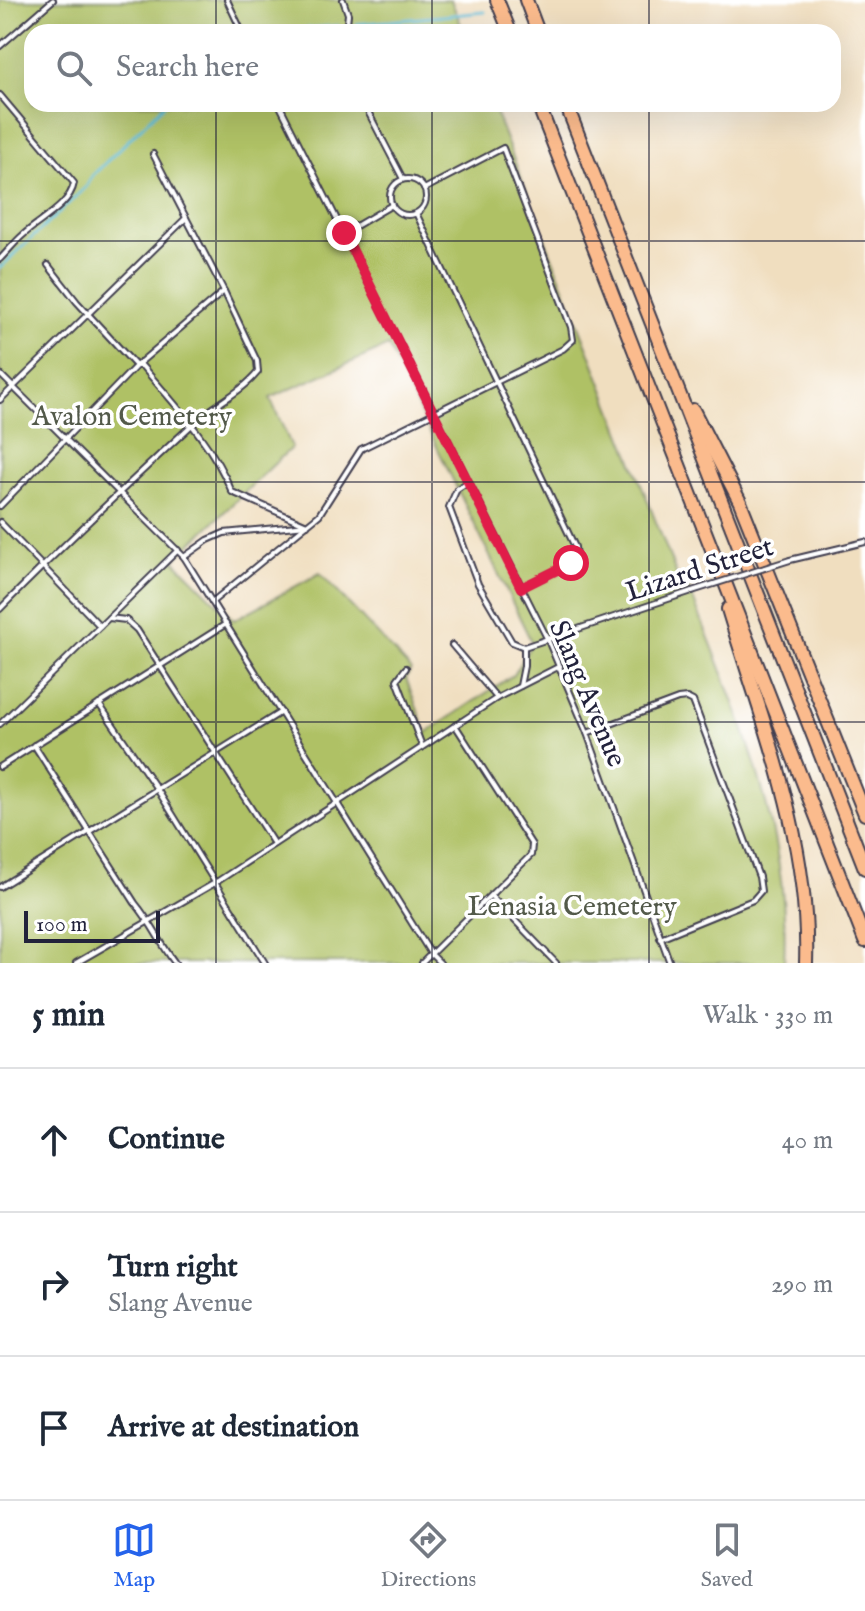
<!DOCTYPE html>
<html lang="en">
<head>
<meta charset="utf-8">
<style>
	:root { --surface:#fff; --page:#f6f6f7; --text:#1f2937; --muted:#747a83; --line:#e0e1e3; --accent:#2563eb }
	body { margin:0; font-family:"IM FELL English",serif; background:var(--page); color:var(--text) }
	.scale { position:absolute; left:24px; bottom:20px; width:136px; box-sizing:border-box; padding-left:8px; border:4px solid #22223b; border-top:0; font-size:22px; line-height:28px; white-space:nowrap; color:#22223b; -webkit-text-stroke:6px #fff; paint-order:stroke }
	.stop { position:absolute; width:24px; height:24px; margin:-18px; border:6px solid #e11d48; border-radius:50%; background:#fff }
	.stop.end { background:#e11d48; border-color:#fff; box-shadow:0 2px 8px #0008 }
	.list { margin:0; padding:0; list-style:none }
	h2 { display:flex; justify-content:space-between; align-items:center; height:104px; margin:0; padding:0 32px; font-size:34px }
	h2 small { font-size:26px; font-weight:400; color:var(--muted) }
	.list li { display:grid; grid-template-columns:52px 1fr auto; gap:24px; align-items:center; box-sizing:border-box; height:144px; padding:0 32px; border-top:2px solid var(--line) }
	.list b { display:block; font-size:30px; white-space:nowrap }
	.list p { margin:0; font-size:26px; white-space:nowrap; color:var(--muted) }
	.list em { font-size:26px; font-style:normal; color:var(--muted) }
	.icon { flex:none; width:44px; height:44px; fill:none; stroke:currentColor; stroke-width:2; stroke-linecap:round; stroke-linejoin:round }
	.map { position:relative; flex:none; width:865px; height:963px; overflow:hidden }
	.search { position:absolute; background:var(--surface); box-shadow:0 8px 32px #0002; left:24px; right:24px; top:24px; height:88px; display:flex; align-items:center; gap:20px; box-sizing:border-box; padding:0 28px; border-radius:24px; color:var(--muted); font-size:30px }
	.sheet { height:536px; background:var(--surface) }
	nav { display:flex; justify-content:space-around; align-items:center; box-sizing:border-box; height:112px; border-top:2px solid var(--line); background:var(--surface); font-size:22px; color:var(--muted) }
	nav a { display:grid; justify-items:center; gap:4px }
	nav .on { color:var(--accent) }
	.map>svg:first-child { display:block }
</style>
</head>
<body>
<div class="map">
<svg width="865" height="963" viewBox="0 0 865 963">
	<rect width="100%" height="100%" fill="#fff"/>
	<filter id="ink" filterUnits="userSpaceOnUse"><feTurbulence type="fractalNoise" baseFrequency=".0125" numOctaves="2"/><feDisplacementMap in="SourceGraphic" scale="16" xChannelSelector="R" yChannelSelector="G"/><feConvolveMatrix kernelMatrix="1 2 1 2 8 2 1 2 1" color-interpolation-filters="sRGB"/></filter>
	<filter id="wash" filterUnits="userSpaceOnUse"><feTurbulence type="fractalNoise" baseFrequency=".006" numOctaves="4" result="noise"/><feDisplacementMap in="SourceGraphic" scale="32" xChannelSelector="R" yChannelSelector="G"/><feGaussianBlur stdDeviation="1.8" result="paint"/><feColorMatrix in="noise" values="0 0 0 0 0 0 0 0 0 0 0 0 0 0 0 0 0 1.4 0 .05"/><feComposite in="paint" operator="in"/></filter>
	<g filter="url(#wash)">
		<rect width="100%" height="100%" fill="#f0debf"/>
		<path fill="#afc165" stroke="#687250" stroke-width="2" fill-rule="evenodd" d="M0,0H451L464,32H32V104H492L680,583L686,581C734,703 792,829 784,963H0ZM388,346L532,643L513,675L426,733L406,678L411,670L320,573L234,620L174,560L292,447L270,398Z"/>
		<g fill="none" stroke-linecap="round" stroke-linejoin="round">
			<g stroke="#59bcd8" stroke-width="3">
				<path d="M357,24L485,12"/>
				<path d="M272,32L338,26"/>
				<path d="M0,268L87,186L92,176L165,104"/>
			</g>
		</g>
	</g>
	<g filter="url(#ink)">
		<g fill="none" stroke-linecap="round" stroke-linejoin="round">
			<g stroke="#413e4f" stroke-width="8">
				<g id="service">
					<path d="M227,0L242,32"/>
					<path d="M343,0L348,14L346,32"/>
					<path d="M0,46L53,0"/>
					<path d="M0,95L74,183C70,206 39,220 23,235C15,242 8,251 0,259"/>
					<path d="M279,104L547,638L587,733L670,963"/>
					<path d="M364,104L403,179"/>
					<circle cx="408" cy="197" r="18"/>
					<path d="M416,213L575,547L576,558L571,563L521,588"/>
					<path d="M344,233L392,205"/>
					<path d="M48,265L77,302L136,366H142C176,406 212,443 232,492L307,525"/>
					<path d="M0,374L184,557L431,954L422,963"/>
					<path d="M0,400L186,218"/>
					<path d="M468,482L457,489L449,507L478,584L512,642L524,647L692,591"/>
					<path d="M0,506L136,366L224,291"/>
					<path d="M0,522L100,626"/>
					<path d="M184,557L208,540L224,533L307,525"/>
					<path d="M790,560L865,542"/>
					<path d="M212,602L319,515L361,449L563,349L573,340L571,327L503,148L424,189"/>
					<path d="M0,609C63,545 129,483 196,421C215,404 242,392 258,372L257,361L224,291L153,154"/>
					<path d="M109,618L126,620L137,630L274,844"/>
					<path d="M452,645L497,698"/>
					<path d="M406,668L397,680L422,746"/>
					<path d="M520,686L524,666V647"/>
					<path d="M99,704L157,789L265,963"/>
					<path d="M0,724L178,550"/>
					<path d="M587,733L678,699L687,698L693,701L759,877L761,891L753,900L660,938"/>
					<path d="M34,745L135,903C151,922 160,943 175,963"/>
					<path d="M0,767L226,624"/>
					<path d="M0,887L281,712"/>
					<path d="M491,896L556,963"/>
					<path d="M76,963L215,883L497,698L560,666"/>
					<path d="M440,963L431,954L531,855L532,845L455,725"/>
				</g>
			</g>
			<g stroke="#413e4f" stroke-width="16">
				<g id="motorway">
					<path d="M497,0L510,32"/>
					<path d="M526,0L538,32"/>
					<path d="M538,104L865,941"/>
					<path d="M566,104L865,868"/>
					<path d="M693,410L740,502L865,814"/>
					<path d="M728,609C763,725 810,839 806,963"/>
				</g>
			</g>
			<use href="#service" stroke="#fff" stroke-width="4"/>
			<use href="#motorway" stroke="#fbbb8d" stroke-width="12"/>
			<g stroke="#413e4f" stroke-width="8" stroke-linecap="butt">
				<path id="service-bridge" d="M692,591L790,560"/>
			</g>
			<use href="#service-bridge" stroke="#fff" stroke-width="4"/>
		</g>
	</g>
	<g fill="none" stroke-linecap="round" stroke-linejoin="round" filter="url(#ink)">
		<path stroke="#e11d48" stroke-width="10" d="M344,233L521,588L571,563"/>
	</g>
	<path fill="none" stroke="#22223b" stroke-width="2" stroke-opacity="0.55" d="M216,0V32M432,0V32M649,0V32M216,104V963M432,104V963M649,104V963M0,241H865M0,482H865M0,722H865"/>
	<g text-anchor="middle" stroke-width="7" stroke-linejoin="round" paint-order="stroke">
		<g font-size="28" fill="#535a4a" stroke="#fff">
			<text x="132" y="425">Avalon Cemetery</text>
			<text x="572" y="915">Lenasia Cemetery</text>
		</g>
		<g font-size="28" fill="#22223b" stroke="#fff">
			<text transform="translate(699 568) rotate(-18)" y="10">Lizard Street</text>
			<text transform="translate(589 693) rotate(67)" y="10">Slang Avenue</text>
		</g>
	</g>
</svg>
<div class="scale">100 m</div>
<div class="stop" style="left:571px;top:563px"></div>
<div class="stop end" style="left:344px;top:233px"></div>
<div class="search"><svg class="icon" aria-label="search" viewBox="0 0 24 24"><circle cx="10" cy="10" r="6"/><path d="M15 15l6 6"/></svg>Search here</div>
</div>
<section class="sheet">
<h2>5 min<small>Walk · 330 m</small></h2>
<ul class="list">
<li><svg class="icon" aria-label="ahead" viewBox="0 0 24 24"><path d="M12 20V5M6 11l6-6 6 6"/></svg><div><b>Continue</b></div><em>40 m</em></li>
<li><svg class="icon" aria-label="right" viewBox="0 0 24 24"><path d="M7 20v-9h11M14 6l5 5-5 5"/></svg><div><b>Turn right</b><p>Slang Avenue</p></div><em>290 m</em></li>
<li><svg class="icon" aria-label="arrive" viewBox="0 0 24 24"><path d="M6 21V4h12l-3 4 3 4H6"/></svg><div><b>Arrive at destination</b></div></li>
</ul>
</section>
<nav>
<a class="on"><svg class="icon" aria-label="map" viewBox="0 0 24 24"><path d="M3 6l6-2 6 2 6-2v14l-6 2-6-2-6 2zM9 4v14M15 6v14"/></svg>Map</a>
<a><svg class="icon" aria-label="directions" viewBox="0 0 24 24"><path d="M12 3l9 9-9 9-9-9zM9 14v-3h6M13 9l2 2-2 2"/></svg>Directions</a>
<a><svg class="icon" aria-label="saved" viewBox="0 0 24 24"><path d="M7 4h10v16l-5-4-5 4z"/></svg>Saved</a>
</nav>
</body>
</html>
